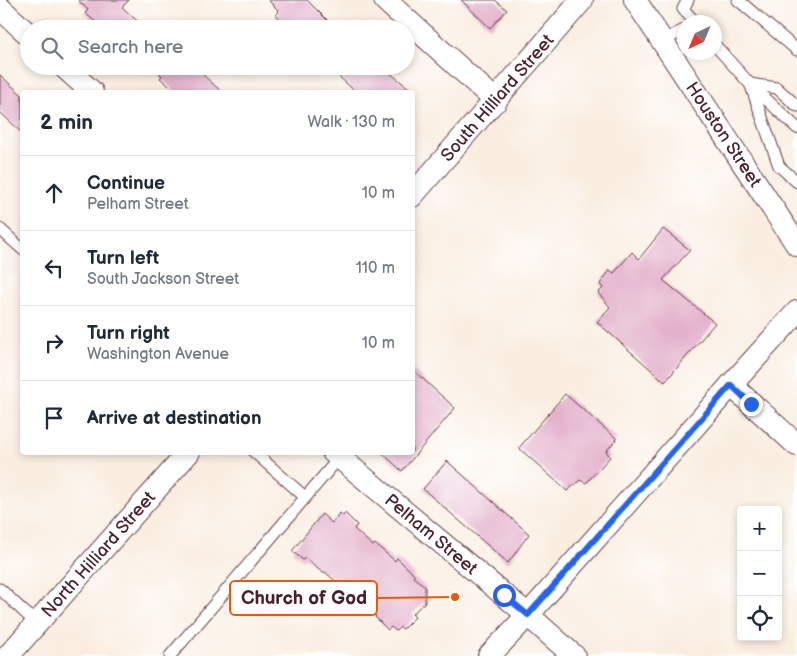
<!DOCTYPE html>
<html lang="en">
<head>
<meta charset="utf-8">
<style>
	:root { --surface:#fff; --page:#f2f2f3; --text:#1f2937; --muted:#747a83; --line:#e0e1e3 }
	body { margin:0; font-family:"Balsamiq Sans",sans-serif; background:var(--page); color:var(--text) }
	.controls { position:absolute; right:15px; bottom:15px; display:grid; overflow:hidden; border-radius:5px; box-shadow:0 2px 8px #0003 }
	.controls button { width:45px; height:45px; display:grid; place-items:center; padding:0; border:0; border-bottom:1px solid var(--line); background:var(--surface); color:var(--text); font:25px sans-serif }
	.compass { position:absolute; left:677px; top:15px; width:45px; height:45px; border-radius:50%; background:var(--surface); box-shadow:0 2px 8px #0003; rotate:224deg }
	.stop { position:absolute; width:15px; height:15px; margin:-11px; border:4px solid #2563eb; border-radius:50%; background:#fff }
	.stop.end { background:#2563eb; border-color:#fff; box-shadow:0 1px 5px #0008 }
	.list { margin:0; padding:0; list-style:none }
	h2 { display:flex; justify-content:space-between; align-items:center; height:65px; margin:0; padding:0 20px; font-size:21px }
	h2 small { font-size:16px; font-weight:400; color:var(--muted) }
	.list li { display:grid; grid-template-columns:32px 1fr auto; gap:15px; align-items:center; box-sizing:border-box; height:75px; padding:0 20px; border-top:1px solid var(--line) }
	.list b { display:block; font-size:19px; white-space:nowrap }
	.list p { margin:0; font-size:16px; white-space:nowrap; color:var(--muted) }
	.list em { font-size:16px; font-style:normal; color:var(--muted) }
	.icon { flex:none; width:28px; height:28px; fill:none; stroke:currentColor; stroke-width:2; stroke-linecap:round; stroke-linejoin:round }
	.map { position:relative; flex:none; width:797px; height:656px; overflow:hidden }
	.search { position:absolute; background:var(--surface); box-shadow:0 2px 8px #0003; left:20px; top:20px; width:395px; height:55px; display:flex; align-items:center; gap:12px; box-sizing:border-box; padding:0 18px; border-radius:28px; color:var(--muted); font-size:19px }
	.panel { position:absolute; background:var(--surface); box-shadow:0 2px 8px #0003; left:20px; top:90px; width:395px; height:365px; border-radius:5px }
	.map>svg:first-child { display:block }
</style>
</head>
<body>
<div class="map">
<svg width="797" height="656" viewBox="0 0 797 656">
	<rect width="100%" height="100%" fill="#fff"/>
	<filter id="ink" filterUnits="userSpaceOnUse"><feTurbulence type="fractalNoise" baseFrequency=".02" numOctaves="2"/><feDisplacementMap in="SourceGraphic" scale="10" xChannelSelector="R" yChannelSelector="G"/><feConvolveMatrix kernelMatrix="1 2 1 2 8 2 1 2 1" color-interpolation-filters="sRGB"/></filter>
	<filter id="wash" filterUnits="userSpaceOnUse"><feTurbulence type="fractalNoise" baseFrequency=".0096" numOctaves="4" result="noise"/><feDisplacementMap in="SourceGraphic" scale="20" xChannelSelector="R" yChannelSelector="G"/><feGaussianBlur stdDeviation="1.12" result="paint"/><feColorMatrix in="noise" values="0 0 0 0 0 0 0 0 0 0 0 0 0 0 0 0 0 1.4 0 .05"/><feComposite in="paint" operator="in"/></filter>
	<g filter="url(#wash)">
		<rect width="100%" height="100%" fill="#faeee1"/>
		<g id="blocks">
			<g fill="#e3b1cb">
				<path d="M78,0H129L122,7L146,29H104L85,13L88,10Z"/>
				<path d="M268,0H307L336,29H291L276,15L279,11Z"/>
				<path d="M461,0H495L507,10L490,28Z"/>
				<path d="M152,66H193L222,92H176L160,78L162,76Z"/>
				<path d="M327,66H381L414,92H356Z"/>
				<path d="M0,75L22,95V133L0,112Z"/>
				<path d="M663,229L690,250L663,280L715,323L665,382L597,322L610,307L598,293L603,288L600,284L610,270L614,273L632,252L639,259Z"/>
				<path d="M412,369L455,408L402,471L381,452H412Z"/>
				<path d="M565,394L617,439L606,451L610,457L586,483L580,480L567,491L519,448Z"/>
				<path d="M447,461L529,534L508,563L423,489Z"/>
				<path d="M340,513L343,516L345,513L357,525L354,529L373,546L375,544L395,561L397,558L415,575L413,577L425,586V602L412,614L415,617L403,629L400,627L396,631L391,627L388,630L375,617L376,616L325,572L323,573L305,558L303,560L292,551L322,514L332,523Z"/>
			</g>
		</g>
	</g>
	<g filter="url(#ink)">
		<use href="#blocks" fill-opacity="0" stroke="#643e46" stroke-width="1"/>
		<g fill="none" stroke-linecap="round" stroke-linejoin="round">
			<g stroke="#643e46" stroke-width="13">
				<g id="lane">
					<path d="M688,0L683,9L695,22"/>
					<path d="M738,0L797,50"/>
					<path d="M662,41L684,30"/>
					<path d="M714,44L750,84L797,128"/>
					<path d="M750,84L777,88L797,106"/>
					<path d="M751,86L779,166L797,182"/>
					<path d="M0,229L22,249"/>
					<path d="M254,452L305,497"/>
					<path d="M0,589L37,624"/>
					<path d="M170,656L339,458"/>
				</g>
			</g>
			<g stroke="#643e46" stroke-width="24">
				<g id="street">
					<path d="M385,0L496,101"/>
					<path id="s1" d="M635,0L797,245"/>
					<path d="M0,8L29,35"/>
					<path d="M63,66L92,92"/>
					<path id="s2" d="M412,196L582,0"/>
					<path d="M731,385L797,445"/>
					<path id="s3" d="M333,452L528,615L574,656"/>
					<path id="s4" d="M8,656L189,452"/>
					<path d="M489,656L528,615L731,385L797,312"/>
				</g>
			</g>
			<use href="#lane" stroke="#fff" stroke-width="11"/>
			<use href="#street" stroke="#fff" stroke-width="22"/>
		</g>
	</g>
	<g fill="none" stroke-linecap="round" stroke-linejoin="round" filter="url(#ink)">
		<path stroke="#2563eb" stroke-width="6" d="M504,595L528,615L731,385L751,404"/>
	</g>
	<g text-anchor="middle" stroke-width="4.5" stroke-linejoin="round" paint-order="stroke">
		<g font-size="18" fill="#4a1f2b" stroke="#fff">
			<text dy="6" stroke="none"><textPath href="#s2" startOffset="130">South Hilliard Street</textPath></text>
			<text dy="6" stroke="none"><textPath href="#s1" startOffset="161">Houston Street</textPath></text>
			<text dy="6" stroke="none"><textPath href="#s3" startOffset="128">Pelham Street</textPath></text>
			<text dy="6" stroke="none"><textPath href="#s4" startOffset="136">North Hilliard Street</textPath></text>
		</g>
	</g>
	<path fill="none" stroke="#e8590c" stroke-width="2" d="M455 597L377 598"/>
	<circle fill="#e8590c" stroke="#fff" stroke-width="2" cx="455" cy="597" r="5"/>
	<rect fill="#fff" stroke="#e8590c" stroke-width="2" x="230" y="581" width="147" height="34" rx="5"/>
	<g font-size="19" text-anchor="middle" font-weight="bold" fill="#4a1f2b">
		<text x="304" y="604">Church of God</text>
	</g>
</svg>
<div class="controls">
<button>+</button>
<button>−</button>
<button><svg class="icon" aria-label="locate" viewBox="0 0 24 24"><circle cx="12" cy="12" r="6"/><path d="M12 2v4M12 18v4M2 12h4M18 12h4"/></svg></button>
</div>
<svg class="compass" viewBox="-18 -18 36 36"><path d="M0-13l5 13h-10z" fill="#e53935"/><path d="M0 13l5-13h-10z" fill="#747a83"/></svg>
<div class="stop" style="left:504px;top:595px"></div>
<div class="stop end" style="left:751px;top:404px"></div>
<div class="search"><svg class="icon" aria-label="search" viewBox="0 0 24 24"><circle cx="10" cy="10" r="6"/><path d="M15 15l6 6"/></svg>Search here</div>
<section class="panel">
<h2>2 min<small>Walk · 130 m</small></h2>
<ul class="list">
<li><svg class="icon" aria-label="ahead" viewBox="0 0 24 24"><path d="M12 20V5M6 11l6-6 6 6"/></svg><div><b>Continue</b><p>Pelham Street</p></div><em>10 m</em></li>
<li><svg class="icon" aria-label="left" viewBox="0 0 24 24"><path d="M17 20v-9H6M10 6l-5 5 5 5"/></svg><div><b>Turn left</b><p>South Jackson Street</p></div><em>110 m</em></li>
<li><svg class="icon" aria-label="right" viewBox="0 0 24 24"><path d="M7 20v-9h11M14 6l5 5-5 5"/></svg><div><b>Turn right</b><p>Washington Avenue</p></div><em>10 m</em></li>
<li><svg class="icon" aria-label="arrive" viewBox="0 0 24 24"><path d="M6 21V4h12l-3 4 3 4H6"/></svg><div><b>Arrive at destination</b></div></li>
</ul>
</section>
</div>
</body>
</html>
